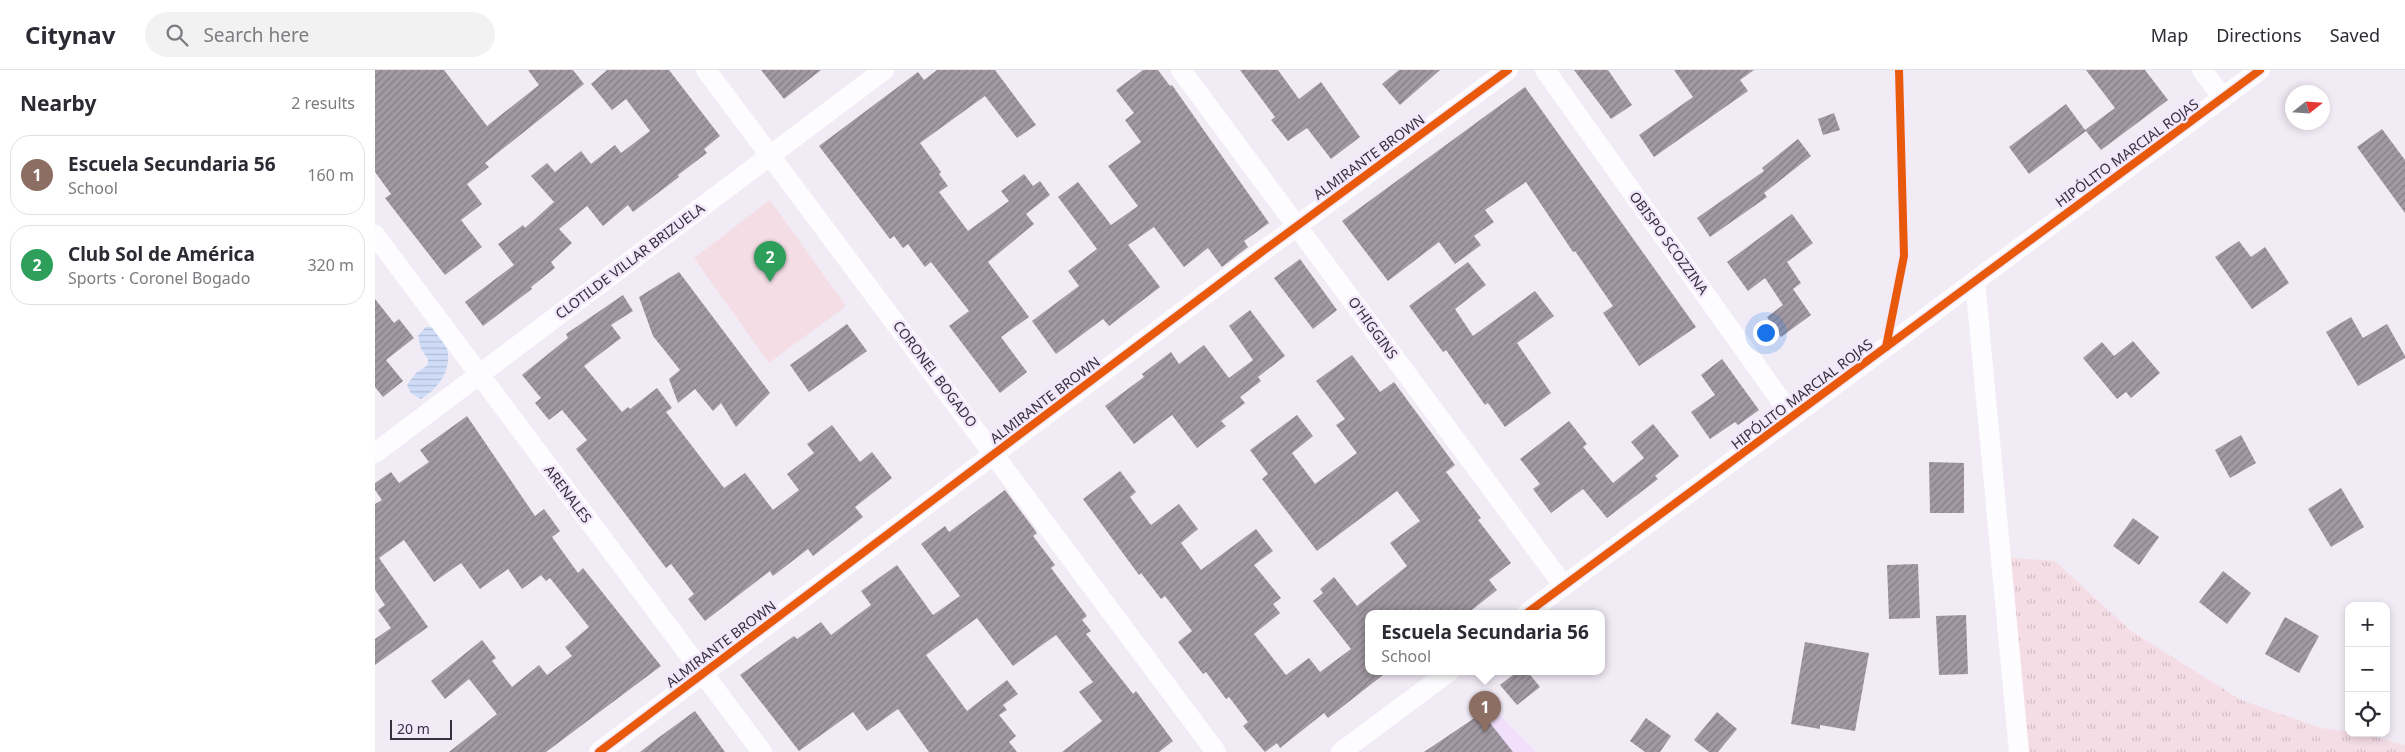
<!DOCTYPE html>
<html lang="en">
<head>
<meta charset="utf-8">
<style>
	:root { --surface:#fff; --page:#f2f2f3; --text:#2b2b33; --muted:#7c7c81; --line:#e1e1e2; --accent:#db2777 }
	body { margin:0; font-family:"Noto Sans",sans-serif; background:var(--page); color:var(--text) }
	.controls { position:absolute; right:15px; bottom:15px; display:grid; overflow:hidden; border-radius:10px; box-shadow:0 2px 8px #0003 }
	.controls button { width:45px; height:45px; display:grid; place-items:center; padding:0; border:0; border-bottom:1px solid var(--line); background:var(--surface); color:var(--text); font:25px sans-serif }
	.compass { position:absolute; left:1910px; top:15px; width:45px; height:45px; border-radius:50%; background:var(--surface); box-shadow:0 2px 8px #0003; rotate:73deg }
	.scale { position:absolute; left:15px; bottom:12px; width:62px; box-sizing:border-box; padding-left:5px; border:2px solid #38303d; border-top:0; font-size:14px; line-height:18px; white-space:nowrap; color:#38303d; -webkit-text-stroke:4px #f2e7fb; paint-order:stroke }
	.you { position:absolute; left:1390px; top:262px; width:18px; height:18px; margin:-12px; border:4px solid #fff; border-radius:50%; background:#1a73e8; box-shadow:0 0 0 8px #1a73e833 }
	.badge { display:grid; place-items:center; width:32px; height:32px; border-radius:50%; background:var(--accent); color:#fff; font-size:16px; font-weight:700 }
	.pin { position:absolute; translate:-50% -41px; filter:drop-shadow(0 1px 2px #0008) }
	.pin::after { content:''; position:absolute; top:26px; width:18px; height:15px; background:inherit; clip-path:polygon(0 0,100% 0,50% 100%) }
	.popup { position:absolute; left:990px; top:540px; width:240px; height:65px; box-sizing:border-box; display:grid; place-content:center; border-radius:10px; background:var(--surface); filter:drop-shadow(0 1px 4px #0005); font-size:16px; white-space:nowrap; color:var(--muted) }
	.popup b { font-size:19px; color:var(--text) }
	.popup::after { content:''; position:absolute; left:50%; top:100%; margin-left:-10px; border:10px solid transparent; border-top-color:var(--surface) }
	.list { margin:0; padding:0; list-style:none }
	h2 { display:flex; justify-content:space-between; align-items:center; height:65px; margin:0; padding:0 20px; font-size:21px }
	h2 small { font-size:16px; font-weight:400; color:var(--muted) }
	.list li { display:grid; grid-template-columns:32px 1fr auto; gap:15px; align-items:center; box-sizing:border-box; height:80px; margin:0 10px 10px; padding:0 10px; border:1px solid var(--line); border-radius:20px }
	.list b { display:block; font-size:19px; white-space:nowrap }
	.list p { margin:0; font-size:16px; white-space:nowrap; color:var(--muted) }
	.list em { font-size:16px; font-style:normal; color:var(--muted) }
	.icon { flex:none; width:28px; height:28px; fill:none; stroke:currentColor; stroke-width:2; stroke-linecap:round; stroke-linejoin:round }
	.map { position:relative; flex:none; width:2030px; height:682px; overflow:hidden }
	header { display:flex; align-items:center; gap:30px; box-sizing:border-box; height:70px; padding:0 25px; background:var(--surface); border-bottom:1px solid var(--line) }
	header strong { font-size:24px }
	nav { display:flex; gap:28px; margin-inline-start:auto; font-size:18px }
	.search { width:350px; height:45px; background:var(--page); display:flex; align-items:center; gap:12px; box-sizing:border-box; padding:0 18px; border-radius:28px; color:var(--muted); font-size:19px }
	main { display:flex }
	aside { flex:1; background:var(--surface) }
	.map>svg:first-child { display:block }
</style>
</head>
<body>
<header>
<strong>Citynav</strong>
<div class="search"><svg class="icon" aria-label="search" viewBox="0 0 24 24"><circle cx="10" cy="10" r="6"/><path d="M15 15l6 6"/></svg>Search here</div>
<nav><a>Map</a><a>Directions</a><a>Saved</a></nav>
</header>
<main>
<aside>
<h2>Nearby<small>2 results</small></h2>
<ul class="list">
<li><span class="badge" style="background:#8d6e63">1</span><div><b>Escuela Secundaria 56</b><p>School</p></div><em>160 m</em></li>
<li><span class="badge" style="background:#2e9e5b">2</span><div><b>Club Sol de América</b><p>Sports · Coronel Bogado</p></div><em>320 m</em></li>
</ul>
</aside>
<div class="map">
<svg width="2030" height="682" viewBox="0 0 2030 682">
	<defs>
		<pattern id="grass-tufts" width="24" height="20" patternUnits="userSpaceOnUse" patternTransform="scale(1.25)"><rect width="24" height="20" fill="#f5dde6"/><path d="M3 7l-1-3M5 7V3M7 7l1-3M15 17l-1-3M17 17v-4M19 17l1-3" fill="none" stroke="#d3bec6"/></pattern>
		<pattern id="water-rules" width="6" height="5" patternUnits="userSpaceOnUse" patternTransform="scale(1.25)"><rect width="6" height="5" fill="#cedcf7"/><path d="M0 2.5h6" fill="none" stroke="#b2bdd5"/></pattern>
		<pattern id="building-hatch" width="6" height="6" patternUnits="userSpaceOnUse" patternTransform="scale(1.25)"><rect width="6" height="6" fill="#a299a2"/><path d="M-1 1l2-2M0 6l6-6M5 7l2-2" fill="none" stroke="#857d85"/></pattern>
	</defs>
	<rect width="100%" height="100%" fill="#f1ebf6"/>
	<path fill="#f0e0fb" d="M1117,637L1161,682H1049L1107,643Z"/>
	<path fill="url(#grass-tufts)" d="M1626,487L1680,491L1756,561L1866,630L1946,658L1989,664L2030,675V682H1644Z"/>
	<path fill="#f5dde6" d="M395,130L471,236L394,293L319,188Z"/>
	<path fill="url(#water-rules)" d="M51,257H56C86,279 73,313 46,329L36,323L32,315L41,303L53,295V289L46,279L43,266Z"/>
	<g fill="url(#building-hatch)">
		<path d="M0,0H69L112,56L164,15L153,0H198L209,14L110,93L114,97L92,114L107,134L86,150L107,177L70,205L10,128L16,124L0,102Z"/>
		<path d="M232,0H294L345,66L329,79L332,83L303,105L304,107L258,142L253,135L228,156L212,136L184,159L197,173L176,192L180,198L156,217L157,219L108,256L90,232L139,195L123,174L148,155L150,158L179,132L156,106L172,93L180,102L206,81L216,94L240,75L246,83L275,61L251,29L237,40L216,14Z"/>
		<path d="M386,0H446L409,29Z"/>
		<path d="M562,0H620L661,55L642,68L610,26L545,73L566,102L564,104L573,116L564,122L593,161L634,131L626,121L649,104L658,116L665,111L675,125L651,144L659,154L613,192L654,247L626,267L652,302L625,323L574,256L594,241L556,192L550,197L533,174L528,178L519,166L515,169L444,76L543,2L549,10Z"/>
		<path d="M768,0H783L795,16L797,15L894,153L869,171L873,177L847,197L833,178L809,197L779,157L753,175L785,217L734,256L728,249L681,284L657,251L704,216L693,201L722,179L683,127L703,112L736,155L763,136L733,96L766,72L750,50L759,43L741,20Z"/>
		<path d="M865,0H903L924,29L946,12L985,67L956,89L932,58L913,71L896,50L900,47Z"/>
		<path d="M1024,0H1065L1025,35L1007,14Z"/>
		<path d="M1199,0H1233L1257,35L1236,49Z"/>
		<path d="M1299,0H1379L1365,10L1373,21L1279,87L1264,65L1318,27Z"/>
		<path d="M1711,0H1770L1793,30L1726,80L1711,61L1654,104L1634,77L1691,34L1710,60L1740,38Z"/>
		<path d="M1150,17L1321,257L1264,296L1228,243L1238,236L1200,181L1198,182L1151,112L1110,140L1119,152L1099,166L1106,175L1080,194L1064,172L1013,211L967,151Z"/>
		<path d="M1459,43L1465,60L1448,65L1443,49Z"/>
		<path d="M2007,59L2030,90V143L1982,77Z"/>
		<path d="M1423,69L1436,86L1389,123L1392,127L1335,167L1322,148L1389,101L1387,98Z"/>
		<path d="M1417,144L1438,173L1412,192L1426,213L1418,219L1436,245L1406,267L1392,247L1408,235L1390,208L1373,221L1352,192Z"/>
		<path d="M1864,171L1876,187L1890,177L1914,213L1877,239L1840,187Z"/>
		<path d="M925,189L962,240L938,259L899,208Z"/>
		<path d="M1093,192L1111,215L1080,239L1098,266L1160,221L1179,246L1142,273L1176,323L1130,357L1113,333L1110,335L1071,280L1068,282L1034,236Z"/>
		<path d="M304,202L395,323L361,357L346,333L338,341L320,319L303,333L294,309L305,300L278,266L264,227Z"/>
		<path d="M248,225L258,241L236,255L246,268L209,296L247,342L253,337L255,339L282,318L297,338L291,342L349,418L370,403L398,440L424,420L412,404L439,383L432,374L457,355L485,392L497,382L517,408L480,437L488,447L438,486L433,479L398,506L395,501L330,551L313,529L319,524L296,494L291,498L201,379L212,370L187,340L174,350L160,333L166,328L147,305L193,268L191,264Z"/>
		<path d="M0,229L19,253L24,249L39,268L11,290L28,311L8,327L0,317Z"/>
		<path d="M875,240L910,286L883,307L886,311L865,327L870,333L846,351L851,356L822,378L797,345L759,374L730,336L769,307L767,304L796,282L804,294L829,275L854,308L878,290L854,256Z"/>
		<path d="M1976,247L1988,268L2012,254L2030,286V288L1983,316L1951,262Z"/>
		<path d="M472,254L492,281L434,322L415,295Z"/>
		<path d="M1758,271L1785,303L1756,328L1751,322L1742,329L1708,288L1727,272L1739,286Z"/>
		<path d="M977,285L1005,322L1019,312L1080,395L1071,402L1106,448L1103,450L1136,493L1114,510L1122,520L1093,543H994V601H1013L953,648L949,643L905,678L902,673L890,682L868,656L873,652L854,627L851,629L831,602L828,604L803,572L817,561L790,526L786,529L766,503L764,505L708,429L745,401L761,422L755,427L776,455L804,434L823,459L806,473L826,500L881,459L898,481L879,495L906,528L898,534L905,543L879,564L911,605L934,588L945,602L976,579L938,531L948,523L945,519L959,507L982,536L1032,496L1015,473L1045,451L1022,421L942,481L887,409L893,404L875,380L922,345L938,366L917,383L940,414L982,383L961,355L970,349L941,311Z"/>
		<path d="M1347,289L1384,340L1363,355L1360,352L1335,369L1316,342L1340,325L1326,305Z"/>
		<path d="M92,346L160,446L169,439L185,461L177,467L203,503L208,498L286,596L171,682H74L122,644L94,609L70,629L56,611L107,570L121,588L117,591L137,617L164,595L172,605L197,586L190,577L214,557L175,508L171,511L166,505L147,519L133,499L105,519L86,493L59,512L29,470L4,488L53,557L0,595V569L16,558L3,540L10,535L0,520V434L7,430L0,420V413L16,402L24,413L54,392L45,380Z"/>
		<path d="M1194,351L1212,374L1208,377L1238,413L1269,388L1256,372L1278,354L1304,386L1280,406L1283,409L1232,448L1208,419L1176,443L1158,419L1165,414L1145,389Z"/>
		<path d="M1866,365L1881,393L1855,408L1840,380Z"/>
		<path d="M1554,392L1589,393V443H1555Z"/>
		<path d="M1966,418L1989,457L1956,477L1933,439Z"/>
		<path d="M630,420L662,463L658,466L680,495L676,498L712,546L707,550L716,561L711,564L758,624L761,621L798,671L784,682H687L727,651L704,622L718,612L681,565L638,596L602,548L551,585L592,641L632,610L643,624L628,635L632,640L624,645L641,666L634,672L642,682H554L523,639L492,661L478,642L424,681L365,605L419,566L422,569L446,552L456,565L496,535L486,521L522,495L558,545L585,526L546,474L570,456L574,462Z"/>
		<path d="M1758,448L1784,467L1764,495L1738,476Z"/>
		<path d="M1543,494L1545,548L1514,549L1512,495Z"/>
		<path d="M1848,501L1876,523L1852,554L1824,532Z"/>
		<path d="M1591,545L1593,604L1564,605L1561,546Z"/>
		<path d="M1910,547L1944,566L1924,603L1890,584Z"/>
		<path d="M1430,572L1494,583L1480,661L1445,655V659L1416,654Z"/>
		<path d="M1143,601H1152L1165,617L1142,635L1125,615Z"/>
		<path d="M320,641L350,682H265L283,668Z"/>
		<path d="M1342,642L1362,659L1343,682H1334L1319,670Z"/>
		<path d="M1107,643L1138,682H1049Z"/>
		<path d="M1271,648L1296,666L1285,682H1270L1255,671Z"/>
	</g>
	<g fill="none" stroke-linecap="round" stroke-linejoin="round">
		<g stroke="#fdfcfe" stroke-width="20">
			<path d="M331,0L841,682"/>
			<path d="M806,0L1189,516"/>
			<path d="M1170,0L1417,346"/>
			<path d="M1827,0L1848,28"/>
			<path d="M0,165L387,682"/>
			<path d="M1600,211L1644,682"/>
			<path d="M0,383L509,0"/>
			<path d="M1152,543L1885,0"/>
			<path d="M224,682L884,184L1133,0"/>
			<path d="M966,682L1075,601"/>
		</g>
		<g stroke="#f2e7fb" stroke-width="11">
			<g id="cycleway">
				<path d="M1511,277L1529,186L1524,0"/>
				<path d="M1152,543L1885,0"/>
				<path d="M224,682L884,184L1133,0"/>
			</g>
		</g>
		<use href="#cycleway" stroke="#e8590c" stroke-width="8"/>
	</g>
	<g text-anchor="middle" stroke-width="5" stroke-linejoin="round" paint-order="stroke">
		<g font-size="14" fill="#38303d" stroke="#f2e7fb">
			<text transform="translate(1752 83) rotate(-36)" y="5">HIPÓLITO MARCIAL ROJAS</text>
			<text transform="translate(994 87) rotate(-36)" y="5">ALMIRANTE BROWN</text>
			<text transform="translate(1294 173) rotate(54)" y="5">OBISPO SCOZZINA</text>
			<text transform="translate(255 191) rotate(-37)" y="5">CLOTILDE VILLAR BRIZUELA</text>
			<text transform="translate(998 258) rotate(54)" y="5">O'HIGGINS</text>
			<text transform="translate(560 304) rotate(53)" y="5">CORONEL BOGADO</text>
			<text transform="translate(1427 324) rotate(-37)" y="5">HIPÓLITO MARCIAL ROJAS</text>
			<text transform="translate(670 330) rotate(-37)" y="5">ALMIRANTE BROWN</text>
			<text transform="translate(193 424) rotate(53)" y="5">ARENALES</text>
			<text transform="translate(346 574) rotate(-37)" y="5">ALMIRANTE BROWN</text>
		</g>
	</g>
</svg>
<div class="controls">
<button>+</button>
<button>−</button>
<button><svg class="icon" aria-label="locate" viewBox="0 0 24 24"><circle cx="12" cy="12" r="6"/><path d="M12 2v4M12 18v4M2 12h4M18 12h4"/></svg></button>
</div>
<svg class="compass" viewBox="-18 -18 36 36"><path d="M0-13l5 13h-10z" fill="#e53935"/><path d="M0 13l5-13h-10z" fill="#7c7c81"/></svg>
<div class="scale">20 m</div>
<div class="you"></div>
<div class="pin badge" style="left:1110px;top:662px;background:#8d6e63">1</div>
<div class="popup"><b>Escuela Secundaria 56</b>School</div>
<div class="pin badge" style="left:395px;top:212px;background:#2e9e5b">2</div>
</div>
</main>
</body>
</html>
